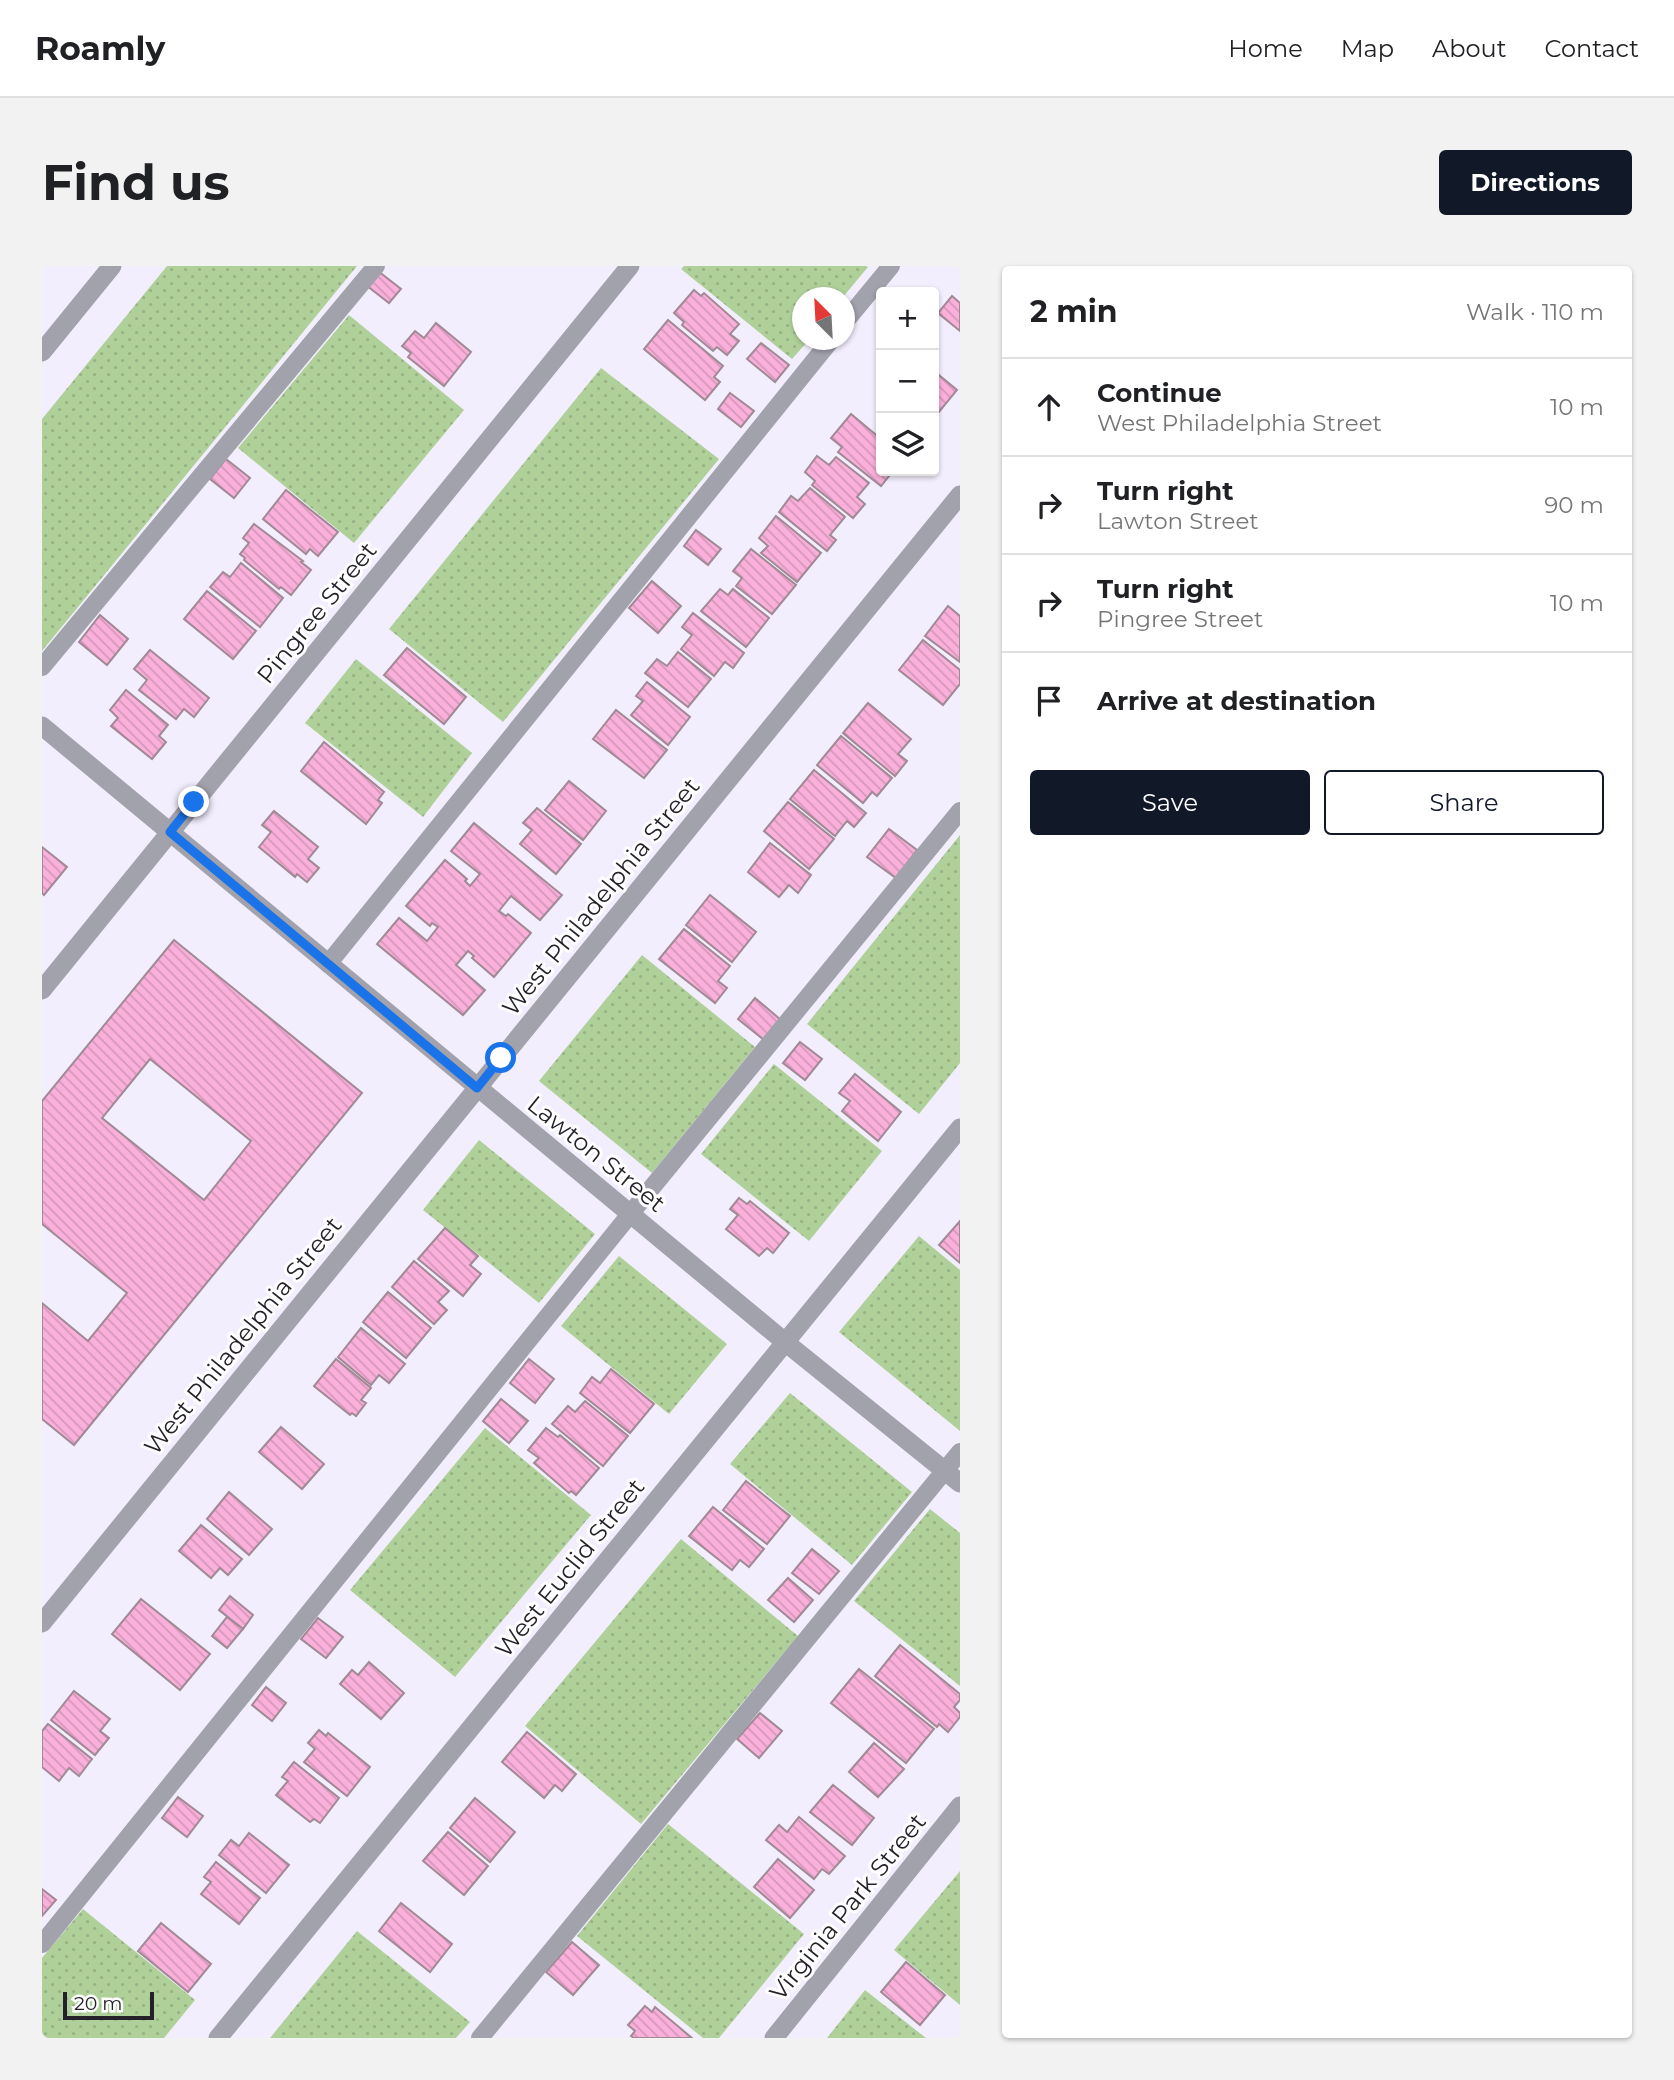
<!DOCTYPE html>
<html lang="en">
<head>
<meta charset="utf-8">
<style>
	:root { --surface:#fff; --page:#f2f2f2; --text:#202124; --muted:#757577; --line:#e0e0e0; --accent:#111827 }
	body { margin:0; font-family:Montserrat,sans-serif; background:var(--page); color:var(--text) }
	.controls { position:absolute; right:21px; top:21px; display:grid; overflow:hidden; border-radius:7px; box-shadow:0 2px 5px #0004 }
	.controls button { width:63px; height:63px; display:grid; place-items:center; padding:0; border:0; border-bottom:2px solid var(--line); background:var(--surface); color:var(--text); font:35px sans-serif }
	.compass { position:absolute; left:750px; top:21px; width:63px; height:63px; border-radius:50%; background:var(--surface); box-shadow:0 2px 5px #0004; rotate:336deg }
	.scale { position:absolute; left:21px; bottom:18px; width:91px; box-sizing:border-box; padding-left:7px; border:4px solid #25212a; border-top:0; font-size:19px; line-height:24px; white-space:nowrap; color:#25212a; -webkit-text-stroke:5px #fefefe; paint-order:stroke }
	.stop { position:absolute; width:21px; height:21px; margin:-16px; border:5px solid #1a73e8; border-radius:50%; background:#fff }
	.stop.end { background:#1a73e8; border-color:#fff; box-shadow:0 2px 7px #0008 }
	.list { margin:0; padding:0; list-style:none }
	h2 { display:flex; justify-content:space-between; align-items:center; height:91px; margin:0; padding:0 28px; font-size:30px }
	h2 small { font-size:23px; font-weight:400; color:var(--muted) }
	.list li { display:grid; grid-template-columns:46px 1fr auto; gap:21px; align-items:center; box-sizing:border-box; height:98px; padding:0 28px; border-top:2px solid var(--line) }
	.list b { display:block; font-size:26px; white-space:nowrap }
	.list p { margin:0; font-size:23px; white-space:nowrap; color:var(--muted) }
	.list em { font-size:23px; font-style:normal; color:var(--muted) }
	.actions { display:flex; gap:14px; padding:21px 28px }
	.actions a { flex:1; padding:16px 0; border:2px solid var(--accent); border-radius:7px; text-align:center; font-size:24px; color:var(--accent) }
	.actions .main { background:var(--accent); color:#fff }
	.icon { flex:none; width:38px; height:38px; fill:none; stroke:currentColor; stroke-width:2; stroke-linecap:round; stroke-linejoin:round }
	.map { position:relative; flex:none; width:918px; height:1772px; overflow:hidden; border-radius:7px }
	header { display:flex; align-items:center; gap:42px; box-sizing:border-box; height:98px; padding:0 35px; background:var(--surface); border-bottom:2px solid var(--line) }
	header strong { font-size:33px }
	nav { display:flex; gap:38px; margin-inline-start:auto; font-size:24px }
	.intro { display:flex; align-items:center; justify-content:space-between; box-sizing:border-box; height:168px; padding:0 42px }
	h1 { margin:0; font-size:49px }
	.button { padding:18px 32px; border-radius:7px; background:var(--accent); color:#fff; font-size:24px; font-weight:700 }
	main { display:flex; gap:42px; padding:0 42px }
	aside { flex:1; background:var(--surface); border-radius:7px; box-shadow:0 2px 5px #0004 }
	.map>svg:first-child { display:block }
</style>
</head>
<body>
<header>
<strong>Roamly</strong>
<nav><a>Home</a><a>Map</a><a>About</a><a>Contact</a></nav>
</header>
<div class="intro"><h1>Find us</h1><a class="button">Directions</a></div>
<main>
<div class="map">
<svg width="918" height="1772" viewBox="0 0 918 1772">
	<defs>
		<pattern id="grass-dots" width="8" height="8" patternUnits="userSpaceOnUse" patternTransform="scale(1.75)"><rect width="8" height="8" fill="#b0d099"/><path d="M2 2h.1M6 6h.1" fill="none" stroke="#97b284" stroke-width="1.8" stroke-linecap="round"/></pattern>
		<pattern id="building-back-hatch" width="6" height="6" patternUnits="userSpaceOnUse" patternTransform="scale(1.75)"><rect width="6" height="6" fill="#fab0da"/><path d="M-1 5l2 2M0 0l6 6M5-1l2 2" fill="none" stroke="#d697bb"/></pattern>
	</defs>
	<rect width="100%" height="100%" fill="#f3eefd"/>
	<g fill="url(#grass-dots)">
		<path d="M125,0H315L0,385V153Z"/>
		<path d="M642,0H824L826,1L801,31L760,32V74H767L750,93L639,3Z"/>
		<path d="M307,49L422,144L312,277L196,182Z"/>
		<path d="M559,102L677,193L461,456L347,363Z"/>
		<path d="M314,393L430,487L381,551L263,457Z"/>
		<path d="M918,569V797L877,848L765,758Z"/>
		<path d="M600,689L713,781L610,907L497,815Z"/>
		<path d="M732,798L840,885L767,975L659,888Z"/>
		<path d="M437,874L553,968L497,1037L381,944Z"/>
		<path d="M877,970L918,1004V1165L797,1066Z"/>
		<path d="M577,990L685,1078L627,1148L519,1060Z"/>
		<path d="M748,1127L870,1226L810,1299L688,1198Z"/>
		<path d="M443,1162L549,1249L413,1411L308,1324Z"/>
		<path d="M888,1243L918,1267V1420L812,1335Z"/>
		<path d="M639,1273L756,1370L599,1558L483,1460Z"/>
		<path d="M626,1558L762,1668L677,1772H661L535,1670Z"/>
		<path d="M918,1605V1739L852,1684Z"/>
		<path d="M41,1643L153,1734L122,1772H4L0,1768V1692Z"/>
		<path d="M315,1665L428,1756L414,1772H228Z"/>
		<path d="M823,1724L884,1772H785Z"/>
	</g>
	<g fill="url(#building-back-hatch)" stroke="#a18996" stroke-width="2" fill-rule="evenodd">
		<path d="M336,5L359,23L347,37L324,19Z"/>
		<path d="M652,24L659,30L662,27L697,58L688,68L697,75L685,89L675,81L671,85L640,59L642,56L632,47Z"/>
		<path d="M910,30L918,37V65L896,47Z"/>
		<path d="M626,54L681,100L672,111L678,116L663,134L602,83Z"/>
		<path d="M394,57L429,86L402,120L366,91L369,87L360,80L373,65L382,72Z"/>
		<path d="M719,77L747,99L733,116L705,93Z"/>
		<path d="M892,105L915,124L892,152Z"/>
		<path d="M688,127L712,145L699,161L676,143Z"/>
		<path d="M809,148L839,173V205H851L839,220L796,186L800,181L789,172Z"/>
		<path d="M775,190L787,199L794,191L827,217L815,231L823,238L811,252L770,219L773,215L763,206Z"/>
		<path d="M184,193L208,212L192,232L168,213Z"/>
		<path d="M768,222L803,251L788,269L794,274L785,285L737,246L749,230L756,235Z"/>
		<path d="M244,224L296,266L276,290L268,283L264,288L221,253Z"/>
		<path d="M734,250L779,287L755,316L719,287L726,280L717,272Z"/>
		<path d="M212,258L261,295L259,296L269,304L249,329L239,321L237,323L202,294L203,292L198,288L207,277L201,272Z"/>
		<path d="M654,264L679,283L666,299L642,280Z"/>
		<path d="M709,283L754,319L730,348L694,320L700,312L691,305Z"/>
		<path d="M199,297L241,332L218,361L168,321L181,306L188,311Z"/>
		<path d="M610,315L639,340L616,367L587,342Z"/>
		<path d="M678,323L686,329L691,323L727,352L704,381L659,345Z"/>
		<path d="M165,325L214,365L191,393L142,353Z"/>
		<path d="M906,340L918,350V396L883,370Z"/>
		<path d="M651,347L702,387L691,402L683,396L672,410L639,383L650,369L640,361Z"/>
		<path d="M58,349L86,373L65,399L37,376Z"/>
		<path d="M881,374L918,404V418L901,439L857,404Z"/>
		<path d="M365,382L424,431L402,458L342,409Z"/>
		<path d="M108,384L167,432L152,451L142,443L134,453L97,424L105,414L92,403Z"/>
		<path d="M636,386L669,413L646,441L603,407L615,393L625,400Z"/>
		<path d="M605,416L648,451L626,479L589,449L601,435L594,430Z"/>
		<path d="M84,424L126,459L117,470L124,476L110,493L69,460L76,452L68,444Z"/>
		<path d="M826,437L869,473L856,488L865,495L853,510L801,467Z"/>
		<path d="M574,444L625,484L602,512L551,473Z"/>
		<path d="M799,470L850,512L835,530L830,526L821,537L775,499Z"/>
		<path d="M282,476L342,526L336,534L340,537L324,558L259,505Z"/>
		<path d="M772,504L824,547L812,561L805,555L793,570L748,533Z"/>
		<path d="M527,515L564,545L541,574L503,544Z"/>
		<path d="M746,536L792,573L767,603L722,565Z"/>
		<path d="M495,542L539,578L514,608L478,578L490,564L481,557Z"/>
		<path d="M232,545L276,581L266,593L277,602L265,616L255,608L253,611L217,581L229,566L220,559Z"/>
		<path d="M432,557L520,629L498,654L469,630L457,645L464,650L466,648L489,667L452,711L430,692L432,690L426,685L414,699L443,724L421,749L335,678L357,652L385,675L396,661L390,657L388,660L364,640L403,594L425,613L423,615L428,620L438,608L409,585Z"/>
		<path d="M847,563L875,584L854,612L825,591Z"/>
		<path d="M728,577L769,609L756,627L747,619L737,631L706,606Z"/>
		<path d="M0,581L25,601L2,629L0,627Z"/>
		<path d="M668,629L714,666L690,696L644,659Z"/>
		<path d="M642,663L688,700L676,715L685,722L673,737L617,693Z"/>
		<path d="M132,674L320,827L32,1179L0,1153V1037L46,1075L85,1027L0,958V835ZM108,793L209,875L162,934L60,852Z"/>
		<path d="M713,732L739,754L722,774L696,753Z"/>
		<path d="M758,776L780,793L763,814L741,797Z"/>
		<path d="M813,808L859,846L836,875L800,845L808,835L797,827Z"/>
		<path d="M697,932L705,938L708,935L747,967L731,987L725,982L717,990L684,963L696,949L688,943Z"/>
		<path d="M918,955V997L897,979Z"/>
		<path d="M403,962L436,990L428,999L439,1008L421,1030L376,993Z"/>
		<path d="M372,995L407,1025L396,1036L405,1044L392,1058L350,1021Z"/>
		<path d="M346,1026L389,1062L364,1092L321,1056Z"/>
		<path d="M319,1062L363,1098L347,1117L337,1109L329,1119L296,1091Z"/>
		<path d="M294,1093L329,1122L319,1134L324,1137L314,1150L310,1147L308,1149L272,1120Z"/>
		<path d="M487,1093L512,1113L493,1137L468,1117Z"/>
		<path d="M569,1103L612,1138L588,1167L538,1127L550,1111L558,1117Z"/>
		<path d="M459,1133L486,1155L467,1177L441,1155Z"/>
		<path d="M543,1135L586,1170L561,1200L510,1158L526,1140L533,1146Z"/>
		<path d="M239,1161L282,1198L260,1223L217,1186Z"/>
		<path d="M504,1162L516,1171L518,1169L557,1202L534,1229L529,1225L527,1227L492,1197L497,1192L486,1184Z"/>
		<path d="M704,1215L748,1250L725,1278L681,1244Z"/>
		<path d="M187,1226L230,1263L207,1289L165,1253Z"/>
		<path d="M671,1241L722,1283L707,1301L698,1294L690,1304L647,1270Z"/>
		<path d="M159,1259L200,1293L186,1309L178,1302L169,1312L137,1285Z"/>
		<path d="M770,1283L797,1305L777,1328L750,1307Z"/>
		<path d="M746,1312L771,1334L752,1356L726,1334Z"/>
		<path d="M188,1330L211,1349L201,1363L177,1344Z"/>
		<path d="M99,1333L168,1388L138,1424L70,1368Z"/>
		<path d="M185,1351L201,1363L185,1382L170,1370Z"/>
		<path d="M276,1352L301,1371L284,1392L259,1373Z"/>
		<path d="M858,1379L918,1428V1434L912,1441L918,1447V1451L906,1466L897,1458L895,1461L833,1410Z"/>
		<path d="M327,1396L362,1427L339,1453L298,1418L310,1404L316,1409Z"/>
		<path d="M817,1403L892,1463L864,1497L789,1437Z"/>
		<path d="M224,1421L244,1437L230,1455L210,1439Z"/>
		<path d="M32,1425L68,1453L58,1465L67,1472L53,1489L9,1454Z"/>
		<path d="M718,1447L740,1465L717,1492L695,1473Z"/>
		<path d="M6,1458L50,1493L37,1510L27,1502L17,1515L0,1501V1465Z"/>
		<path d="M277,1464L284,1470L286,1467L328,1501L305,1530L262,1496L273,1483L266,1477Z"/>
		<path d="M485,1466L534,1508L520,1525L513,1519L502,1532L460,1496Z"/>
		<path d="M832,1477L862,1503L836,1531L807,1506Z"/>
		<path d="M252,1496L297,1532L278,1557L272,1553L268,1556L234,1529L246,1515L240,1511Z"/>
		<path d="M791,1519L832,1552L810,1579L768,1546Z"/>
		<path d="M136,1531L161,1550L145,1571L120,1552Z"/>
		<path d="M433,1532L473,1566L448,1596L408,1562Z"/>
		<path d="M757,1551L803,1590L787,1608L780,1603L772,1613L724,1574L737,1559L745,1566Z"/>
		<path d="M406,1566L446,1600L422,1629L381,1595Z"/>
		<path d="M207,1567L247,1599L224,1627L177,1589L189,1574L197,1580Z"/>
		<path d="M736,1593L772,1624L748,1652L712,1621Z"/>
		<path d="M174,1596L218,1632L197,1658L159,1628L169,1616L162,1611Z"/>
		<path d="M0,1623L14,1634L0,1650Z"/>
		<path d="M359,1637L410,1678L388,1706L337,1665Z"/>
		<path d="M119,1657L169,1698L146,1726L96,1685Z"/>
		<path d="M530,1676L557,1699L531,1729L504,1706Z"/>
		<path d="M864,1696L903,1729L878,1759L839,1726Z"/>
		<path d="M603,1740L610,1746L613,1741L650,1772H592L589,1770L593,1765L586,1759Z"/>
	</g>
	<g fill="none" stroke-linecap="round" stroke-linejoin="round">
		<g stroke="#a1a2ac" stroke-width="18">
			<path d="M802,57L849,0"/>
			<path d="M0,401L334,0"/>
			<path d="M286,698L789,74"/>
			<path d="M0,1678L589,947L918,545"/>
			<path d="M438,1772L918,1186"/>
		</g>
		<g stroke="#a1a2ac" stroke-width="19">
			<path d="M0,86L70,0"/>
			<path d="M0,460L743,1076L918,1217"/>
			<path d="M0,724L588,0"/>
			<path d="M0,1357L918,229"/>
			<path d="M176,1772L918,862"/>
			<path d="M732,1772L918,1540"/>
		</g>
	</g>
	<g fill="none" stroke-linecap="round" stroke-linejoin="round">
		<path stroke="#1a73e8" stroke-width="9" d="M152,536L128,566L435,822L459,792"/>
	</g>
	<g text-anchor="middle" stroke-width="6" stroke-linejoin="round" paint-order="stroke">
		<g font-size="24" fill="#25212a" stroke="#fefefe">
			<text transform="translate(275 347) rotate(-51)" y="8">Pingree Street</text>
			<text transform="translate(559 631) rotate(-51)" y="8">West Philadelphia Street</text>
			<text transform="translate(554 888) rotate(39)" y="8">Lawton Street</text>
			<text transform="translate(201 1070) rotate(-51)" y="8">West Philadelphia Street</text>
			<text transform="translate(528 1302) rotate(-51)" y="8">West Euclid Street</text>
			<text transform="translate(806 1641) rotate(-51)" y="8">Virginia Park Street</text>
		</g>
	</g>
</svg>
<div class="controls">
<button>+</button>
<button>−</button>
<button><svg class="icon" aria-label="layers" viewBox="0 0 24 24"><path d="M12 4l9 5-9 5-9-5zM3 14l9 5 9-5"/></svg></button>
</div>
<svg class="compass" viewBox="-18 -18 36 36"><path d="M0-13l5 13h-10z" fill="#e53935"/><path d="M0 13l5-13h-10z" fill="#757577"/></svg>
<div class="scale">20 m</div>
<div class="stop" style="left:459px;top:792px"></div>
<div class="stop end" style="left:152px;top:536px"></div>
</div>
<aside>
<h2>2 min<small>Walk · 110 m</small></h2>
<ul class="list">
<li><svg class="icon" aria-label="ahead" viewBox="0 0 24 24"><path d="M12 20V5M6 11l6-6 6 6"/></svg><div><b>Continue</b><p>West Philadelphia Street</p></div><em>10 m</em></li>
<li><svg class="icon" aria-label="right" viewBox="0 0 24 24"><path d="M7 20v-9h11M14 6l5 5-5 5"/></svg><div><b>Turn right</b><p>Lawton Street</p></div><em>90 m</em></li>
<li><svg class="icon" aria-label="right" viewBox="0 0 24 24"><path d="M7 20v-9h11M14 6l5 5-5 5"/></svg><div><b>Turn right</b><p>Pingree Street</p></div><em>10 m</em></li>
<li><svg class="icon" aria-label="arrive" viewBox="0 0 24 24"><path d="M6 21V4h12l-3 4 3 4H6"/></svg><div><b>Arrive at destination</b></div></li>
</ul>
<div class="actions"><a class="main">Save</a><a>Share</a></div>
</aside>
</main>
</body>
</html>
